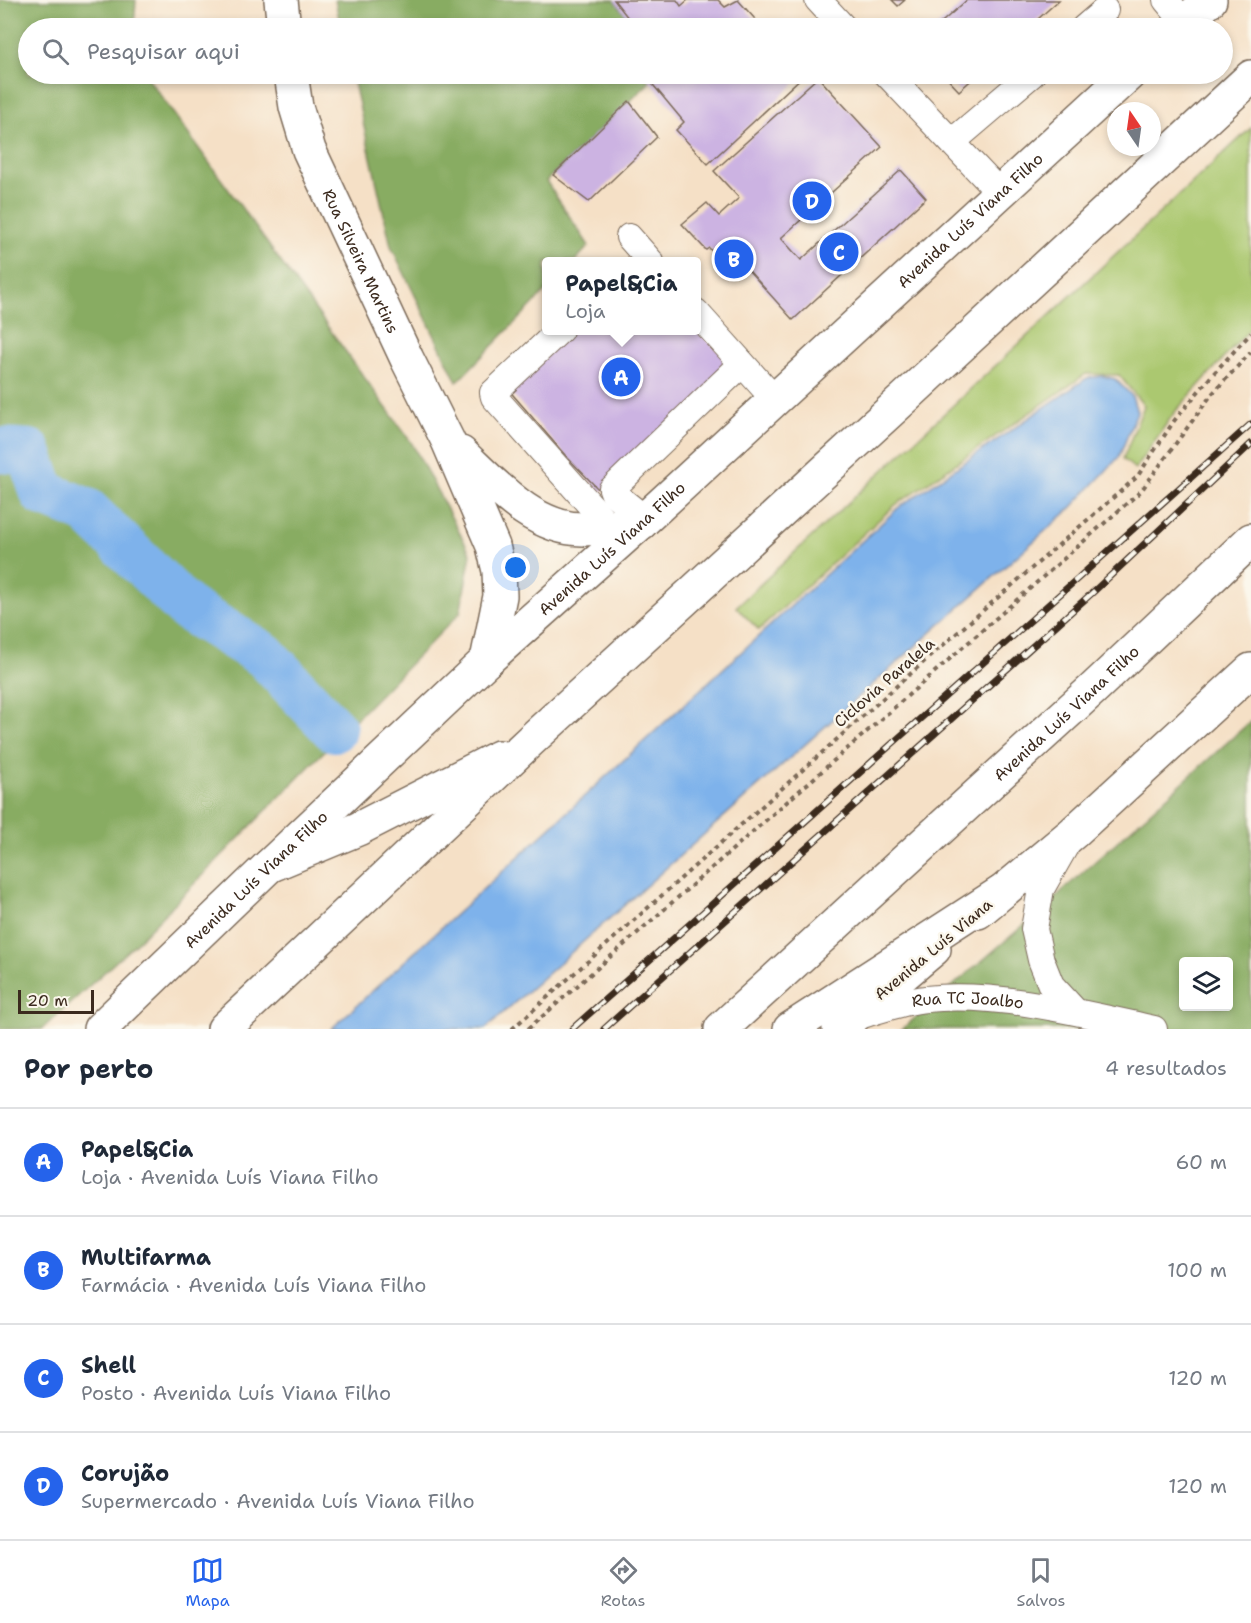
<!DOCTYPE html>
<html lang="pt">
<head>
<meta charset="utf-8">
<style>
	:root { --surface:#fff; --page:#f2f2f3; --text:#1f2937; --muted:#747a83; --line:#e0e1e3; --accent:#2563eb }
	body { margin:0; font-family:"Shantell Sans",sans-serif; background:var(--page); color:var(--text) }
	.controls { position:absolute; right:18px; bottom:18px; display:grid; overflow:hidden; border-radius:6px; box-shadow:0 3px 9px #0003 }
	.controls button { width:54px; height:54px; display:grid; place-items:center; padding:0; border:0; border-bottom:2px solid var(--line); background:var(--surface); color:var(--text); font:30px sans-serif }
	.compass { position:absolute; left:1107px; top:102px; width:54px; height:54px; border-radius:50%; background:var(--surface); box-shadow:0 3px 9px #0003; rotate:347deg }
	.scale { position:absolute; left:18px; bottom:15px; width:76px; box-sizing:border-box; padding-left:6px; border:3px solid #3b2a1e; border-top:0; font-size:16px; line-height:21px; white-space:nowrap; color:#3b2a1e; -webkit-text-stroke:4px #fbf7ec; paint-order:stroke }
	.you { position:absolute; left:516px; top:568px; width:21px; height:21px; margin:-15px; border:4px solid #fff; border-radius:50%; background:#1a73e8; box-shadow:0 0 0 9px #1a73e833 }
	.badge { display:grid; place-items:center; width:39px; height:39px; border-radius:50%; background:var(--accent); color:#fff; font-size:20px; font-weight:700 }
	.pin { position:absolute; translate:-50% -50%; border:3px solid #fff; box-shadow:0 2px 6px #0006 }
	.popup { position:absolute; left:542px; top:257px; width:159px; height:78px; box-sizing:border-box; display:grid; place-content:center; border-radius:6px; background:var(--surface); filter:drop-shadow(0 2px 4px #0005); font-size:20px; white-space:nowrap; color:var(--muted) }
	.popup b { font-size:22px; color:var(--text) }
	.popup::after { content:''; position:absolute; left:50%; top:100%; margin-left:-12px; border:12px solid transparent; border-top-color:var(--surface) }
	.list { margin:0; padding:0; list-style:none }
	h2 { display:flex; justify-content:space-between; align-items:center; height:78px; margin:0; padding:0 24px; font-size:26px }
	h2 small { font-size:20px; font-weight:400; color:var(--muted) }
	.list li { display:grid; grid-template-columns:39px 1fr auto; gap:18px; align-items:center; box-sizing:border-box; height:108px; padding:0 24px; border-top:2px solid var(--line) }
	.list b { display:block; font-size:22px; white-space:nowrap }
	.list p { margin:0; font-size:20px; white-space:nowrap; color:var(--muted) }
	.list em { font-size:20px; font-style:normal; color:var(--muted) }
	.icon { flex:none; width:33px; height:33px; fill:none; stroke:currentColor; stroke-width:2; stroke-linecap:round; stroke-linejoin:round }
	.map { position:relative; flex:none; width:1251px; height:1029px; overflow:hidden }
	.search { position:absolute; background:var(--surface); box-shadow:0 3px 9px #0003; left:18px; right:18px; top:18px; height:66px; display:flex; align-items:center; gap:15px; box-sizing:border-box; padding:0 21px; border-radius:33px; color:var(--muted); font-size:22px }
	.sheet { height:510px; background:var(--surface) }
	nav { display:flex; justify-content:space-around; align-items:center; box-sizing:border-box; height:84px; border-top:2px solid var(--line); background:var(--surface); font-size:16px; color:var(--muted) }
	nav a { display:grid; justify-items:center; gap:3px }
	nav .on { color:var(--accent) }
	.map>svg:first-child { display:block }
</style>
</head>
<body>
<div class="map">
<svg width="1251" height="1029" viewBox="0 0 1251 1029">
	<rect width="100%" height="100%" fill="#fbf7ec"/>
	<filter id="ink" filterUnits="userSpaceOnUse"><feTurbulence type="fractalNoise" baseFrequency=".0167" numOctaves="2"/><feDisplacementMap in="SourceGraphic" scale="12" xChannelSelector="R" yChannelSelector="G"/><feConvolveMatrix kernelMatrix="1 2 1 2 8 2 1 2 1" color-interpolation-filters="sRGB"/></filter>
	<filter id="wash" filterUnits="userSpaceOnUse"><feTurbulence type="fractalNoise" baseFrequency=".008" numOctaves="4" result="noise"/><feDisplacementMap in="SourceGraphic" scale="24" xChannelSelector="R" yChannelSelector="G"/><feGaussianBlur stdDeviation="1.35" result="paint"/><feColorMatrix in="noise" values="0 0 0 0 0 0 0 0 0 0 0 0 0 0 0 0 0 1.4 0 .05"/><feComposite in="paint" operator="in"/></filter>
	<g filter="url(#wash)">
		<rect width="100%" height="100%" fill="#f5e0c6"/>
		<path fill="#abc86f" stroke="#737946" stroke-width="1.5" d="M1251,128V328L1174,413L1135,469L1123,459L1144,406L1119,375L1086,374L894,506L759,630L736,607Z"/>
		<g fill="#88ac62" stroke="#626b40" stroke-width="1.5" fill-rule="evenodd">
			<path d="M0,0H136L134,28H28V74H145L411,442L471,554L460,613L134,945L42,1029H0Z"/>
			<path d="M335,0H614L636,28H341Z"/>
			<path d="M352,74H644L650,82L546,181L589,246L575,261L546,262V291L457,382L391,246Z"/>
			<path d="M1251,721V1029H902L1031,919ZM1184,962H1228V1006H1184Z"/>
		</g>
		<path fill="#7eb2eb" stroke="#5c6e84" stroke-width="1.5" d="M1103,376L1115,379L1132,396L1137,412L1119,457L1070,509L485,1029H331L898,508L1087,378Z"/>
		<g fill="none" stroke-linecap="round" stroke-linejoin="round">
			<path stroke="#7eb2eb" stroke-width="46" d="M0,450L29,452L43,493L87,511L188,609L264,655L334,729"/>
		</g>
		<g id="blocks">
			<g fill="#ccb3e2">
				<path d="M614,0H677L681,6L688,0H718L725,7L738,0L763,28H636Z"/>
				<path d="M892,0H905L898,6Z"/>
				<path d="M967,0H1059L1028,28H935Z"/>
				<path d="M644,74H805L708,164L676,130L684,122Z"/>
				<path d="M943,74H978L959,91Z"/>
				<path d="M818,77L882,147L781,238L801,260L901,170L926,198L793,320L741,262L731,271L709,248L706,250L682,224L707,203L719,216L739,198L714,171Z"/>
				<path d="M629,101L657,137L589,202L553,175Z"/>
				<path d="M570,330H696L735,365L601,492L565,455L507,388Z"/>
			</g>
		</g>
	</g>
	<g filter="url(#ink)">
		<use href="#blocks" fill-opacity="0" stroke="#7c6a59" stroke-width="1.5"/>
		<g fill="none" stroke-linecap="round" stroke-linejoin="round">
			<g stroke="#7c6a59" stroke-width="28">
				<g id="minor">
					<path d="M818,0L844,28"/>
					<path d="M1166,0L1185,23"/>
					<path d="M1084,28L1105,10"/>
					<path d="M887,74L999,192"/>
					<path d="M952,142L1032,74"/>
					<path d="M629,237L651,262"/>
					<path d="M696,312L775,400"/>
					<path d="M560,330L493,393L494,397L609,526"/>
					<path d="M645,519L614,494L612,489L742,364"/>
					<path d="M1066,845L1041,889L1034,929L1041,960L1051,985L1075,1011"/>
					<path id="s1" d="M859,1016C880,1010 904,1001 926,999C997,991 1085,1014 1154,1029"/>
				</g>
			</g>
			<g stroke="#7c6a59" stroke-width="36">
				<g id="major">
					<path d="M281,0L284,28"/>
					<path d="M1178,28L1210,0"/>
					<path id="s2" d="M291,74L296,107L309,150L407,359L448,441L493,546L499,571L500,596L487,660"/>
					<path d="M461,453C494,484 535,531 585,529C604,528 623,524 641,523"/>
					<path d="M978,912L1073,833L1251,670"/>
					<path id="s3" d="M100,1029L269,866L487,660L645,519L1129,74"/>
					<path d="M839,1029L934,949"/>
				</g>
			</g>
			<g stroke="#7c6a59" stroke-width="36">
				<g id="highway">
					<path d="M269,866L358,829L499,757"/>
					<path d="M224,1029L530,741L909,394L1251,77"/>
					<path id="s4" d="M721,1029L1093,689L1251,540"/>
					<path d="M790,1029L1000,893"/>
				</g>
			</g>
			<g stroke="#7c6a59" stroke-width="4" stroke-dasharray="4.5 4.5" stroke-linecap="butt">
				<path d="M512,1029L927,659L1137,477L1174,421L1213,374L1251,333"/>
				<path d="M528,1029L1141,491L1212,394L1251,352"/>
			</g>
			<use href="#minor" stroke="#fff" stroke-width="26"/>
			<use href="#major" stroke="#fff" stroke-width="33"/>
			<use href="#highway" stroke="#fff" stroke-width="33"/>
			<g stroke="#3b2a1e" stroke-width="7">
				<g id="rail">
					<path d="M572,1029L1251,424"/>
					<path d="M604,1029L1091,594L1251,444"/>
				</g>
			</g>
			<use href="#rail" stroke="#fbf7ec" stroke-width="4.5" stroke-dasharray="14" stroke-linecap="butt"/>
		</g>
	</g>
	<g text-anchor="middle" stroke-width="5" stroke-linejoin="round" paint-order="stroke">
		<g font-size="16" fill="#3b2a1e" stroke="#fbf7ec">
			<text dy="6" stroke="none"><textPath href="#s3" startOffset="1188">Avenida Luís Viana Filho</textPath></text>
			<text dy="6" stroke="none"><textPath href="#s2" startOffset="201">Rua Silveira Martins</textPath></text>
			<text dy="6" stroke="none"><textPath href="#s3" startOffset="702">Avenida Luís Viana Filho</textPath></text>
			<text transform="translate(884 682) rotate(-41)" y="6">Ciclovia Paralela</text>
			<text dy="6" stroke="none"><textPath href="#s4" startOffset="468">Avenida Luís Viana Filho</textPath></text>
			<text dy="6" stroke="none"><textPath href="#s3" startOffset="216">Avenida Luís Viana Filho</textPath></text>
			<text transform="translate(933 949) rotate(-40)" y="6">Avenida Luís Viana</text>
			<text dy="6" stroke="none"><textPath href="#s1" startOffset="111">Rua TC Joalbo</textPath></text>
		</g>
	</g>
</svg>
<div class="controls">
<button><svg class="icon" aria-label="layers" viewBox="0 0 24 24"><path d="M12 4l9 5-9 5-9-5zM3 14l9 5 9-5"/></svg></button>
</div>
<svg class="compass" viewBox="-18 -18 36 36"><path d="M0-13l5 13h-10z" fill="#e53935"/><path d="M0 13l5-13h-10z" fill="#747a83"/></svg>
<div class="scale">20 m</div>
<div class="you"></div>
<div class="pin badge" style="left:621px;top:377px">A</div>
<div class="popup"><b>Papel&amp;Cia</b>Loja</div>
<div class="pin badge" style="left:734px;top:259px">B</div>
<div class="pin badge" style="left:839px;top:252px">C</div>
<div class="pin badge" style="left:812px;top:201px">D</div>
<div class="search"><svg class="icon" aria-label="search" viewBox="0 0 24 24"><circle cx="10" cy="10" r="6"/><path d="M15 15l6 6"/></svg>Pesquisar aqui</div>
</div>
<section class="sheet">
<h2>Por perto<small>4 resultados</small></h2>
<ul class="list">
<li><span class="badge">A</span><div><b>Papel&amp;Cia</b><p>Loja · Avenida Luís Viana Filho</p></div><em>60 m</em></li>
<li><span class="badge">B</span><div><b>Multifarma</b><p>Farmácia · Avenida Luís Viana Filho</p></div><em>100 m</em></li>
<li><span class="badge">C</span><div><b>Shell</b><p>Posto · Avenida Luís Viana Filho</p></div><em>120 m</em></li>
<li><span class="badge">D</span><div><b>Corujão</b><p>Supermercado · Avenida Luís Viana Filho</p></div><em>120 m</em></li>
</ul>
</section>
<nav>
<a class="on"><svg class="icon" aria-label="map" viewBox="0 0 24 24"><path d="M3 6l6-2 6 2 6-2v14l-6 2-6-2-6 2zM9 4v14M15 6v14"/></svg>Mapa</a>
<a><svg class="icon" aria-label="directions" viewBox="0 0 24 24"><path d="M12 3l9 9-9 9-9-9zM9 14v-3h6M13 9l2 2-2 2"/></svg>Rotas</a>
<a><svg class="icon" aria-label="saved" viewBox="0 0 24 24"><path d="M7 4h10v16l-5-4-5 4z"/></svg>Salvos</a>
</nav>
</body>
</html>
